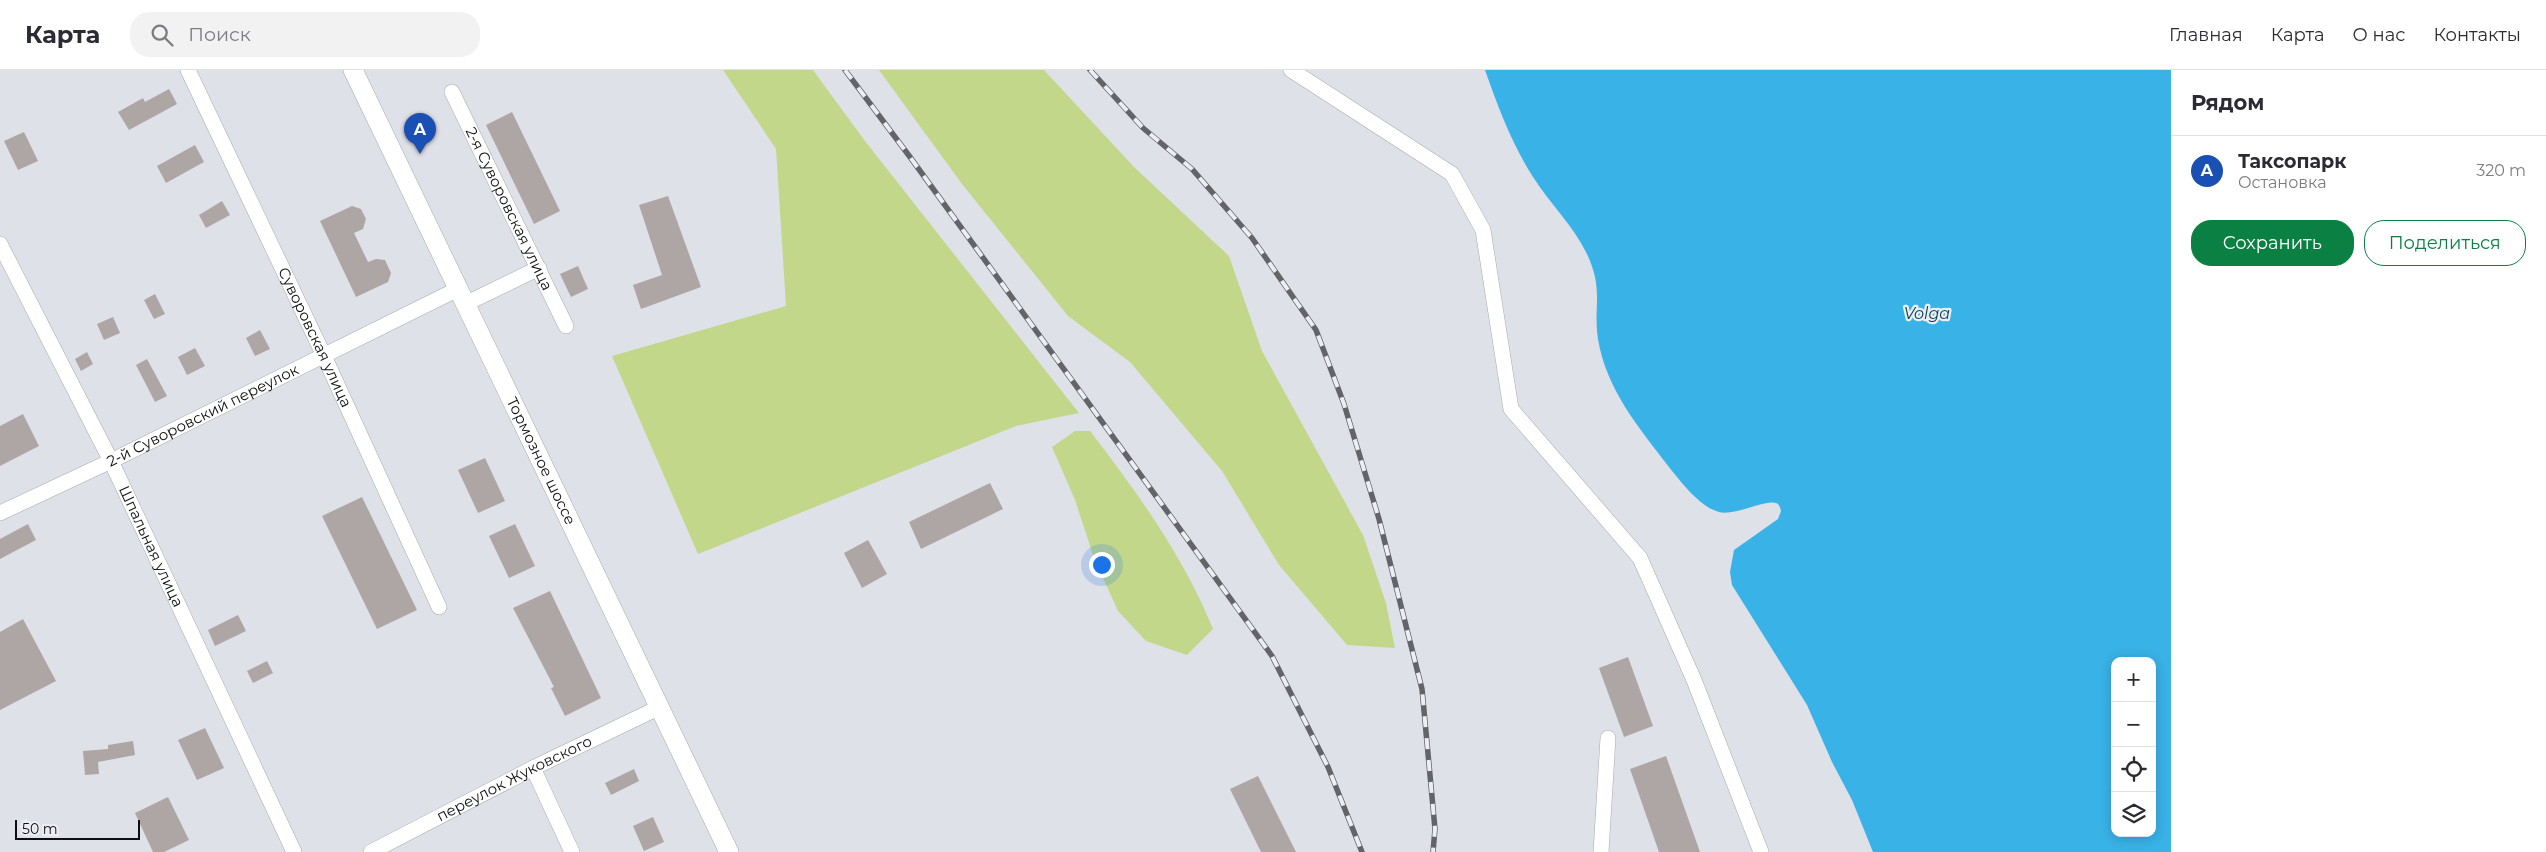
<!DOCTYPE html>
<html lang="ru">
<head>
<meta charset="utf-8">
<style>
	:root { --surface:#fff; --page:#f2f2f3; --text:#2b2b33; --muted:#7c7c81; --line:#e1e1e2; --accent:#0b8043 }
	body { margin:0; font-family:Montserrat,sans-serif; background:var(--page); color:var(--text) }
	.controls { position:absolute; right:15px; bottom:15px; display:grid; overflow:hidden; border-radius:10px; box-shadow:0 2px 12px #0003 }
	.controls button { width:45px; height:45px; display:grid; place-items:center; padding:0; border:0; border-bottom:1px solid var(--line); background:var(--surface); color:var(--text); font:25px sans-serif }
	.scale { position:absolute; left:15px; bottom:12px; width:125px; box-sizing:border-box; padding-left:5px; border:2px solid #0d0e10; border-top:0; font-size:14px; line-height:18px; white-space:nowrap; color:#0d0e10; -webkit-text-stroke:4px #eceef5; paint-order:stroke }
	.you { position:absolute; left:1101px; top:494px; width:18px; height:18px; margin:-12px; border:4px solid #fff; border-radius:50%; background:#1a73e8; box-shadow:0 0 0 8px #1a73e833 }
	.badge { display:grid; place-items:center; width:32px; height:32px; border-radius:50%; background:var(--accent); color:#fff; font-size:16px; font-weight:700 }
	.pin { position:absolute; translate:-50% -41px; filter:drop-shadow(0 1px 2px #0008) }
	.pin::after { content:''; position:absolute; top:26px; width:18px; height:15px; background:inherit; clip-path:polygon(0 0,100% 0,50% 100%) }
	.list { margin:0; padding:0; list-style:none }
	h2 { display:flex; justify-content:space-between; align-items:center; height:65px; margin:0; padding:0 20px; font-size:21px }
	h2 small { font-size:16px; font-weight:400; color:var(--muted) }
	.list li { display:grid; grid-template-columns:32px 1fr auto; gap:15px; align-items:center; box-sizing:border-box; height:70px; padding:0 20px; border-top:1px solid var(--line) }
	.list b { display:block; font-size:19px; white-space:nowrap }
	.list p { margin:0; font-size:16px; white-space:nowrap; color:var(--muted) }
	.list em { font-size:16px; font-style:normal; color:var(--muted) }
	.actions { display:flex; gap:10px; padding:15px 20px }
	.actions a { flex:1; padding:11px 0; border:1px solid var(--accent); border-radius:20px; text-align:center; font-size:18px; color:var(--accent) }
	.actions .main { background:var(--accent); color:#fff }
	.icon { flex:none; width:28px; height:28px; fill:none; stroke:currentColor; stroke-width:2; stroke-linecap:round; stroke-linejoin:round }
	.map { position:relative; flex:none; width:2171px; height:782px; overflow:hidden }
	header { display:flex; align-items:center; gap:30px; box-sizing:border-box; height:70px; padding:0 25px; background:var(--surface); border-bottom:1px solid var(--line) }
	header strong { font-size:24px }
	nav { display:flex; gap:28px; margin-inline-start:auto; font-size:18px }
	.search { width:350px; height:45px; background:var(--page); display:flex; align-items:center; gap:12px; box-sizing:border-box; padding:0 18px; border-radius:20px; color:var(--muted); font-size:19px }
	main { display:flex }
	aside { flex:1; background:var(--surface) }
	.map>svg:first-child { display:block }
</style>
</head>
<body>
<header>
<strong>Карта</strong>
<div class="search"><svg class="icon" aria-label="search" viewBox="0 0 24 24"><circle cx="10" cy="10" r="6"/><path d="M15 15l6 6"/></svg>Поиск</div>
<nav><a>Главная</a><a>Карта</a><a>О нас</a><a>Контакты</a></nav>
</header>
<main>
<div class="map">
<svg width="2171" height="782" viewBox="0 0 2171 782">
	<rect width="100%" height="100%" fill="#dfe1e8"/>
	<g fill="#c3d78b">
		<path d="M723,0H813L865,71L1079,343L1016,356L698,484L612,286L786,236L776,79Z"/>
		<path d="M879,0H1044L1134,97L1229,186L1262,281L1363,465L1386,533L1395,578L1347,575L1279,495L1222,401L1130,292L1068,246L962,114Z"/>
		<path d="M1075,361H1090C1137,422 1184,487 1213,559L1187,585L1146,571L1118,541L1094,488L1075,430L1052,377Z"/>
	</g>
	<path fill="#39b2e7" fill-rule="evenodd" d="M1485,0H2171V782H1873L1852,730L1832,692L1807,635L1732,515L1730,502L1734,480L1778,449L1781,441C1780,437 1779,433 1775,433C1765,430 1734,446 1719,442C1700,437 1681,412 1669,397C1639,358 1606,319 1598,269C1593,236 1604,220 1587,184C1573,155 1550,134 1533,107C1512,74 1498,37 1485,0ZM2115,591H2152V763H2115Z"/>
	<g fill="#ada6a4">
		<path d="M169,19L177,34L129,60L118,42L143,28L145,32Z"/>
		<path d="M512,42L560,141L534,154L486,55Z"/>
		<path d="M24,62L38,91L18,100L4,71Z"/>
		<path d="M195,75L204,92L166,113L157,96Z"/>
		<path d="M668,126L701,217L641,239L633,215L662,205L639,135Z"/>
		<path d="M222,131L230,145L206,158L199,145Z"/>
		<path d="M352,136L361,139L366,149L363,159L354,163L368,192L376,189L385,190L391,203L388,212L356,227L320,151Z"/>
		<path d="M578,196L588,219L571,227L560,204Z"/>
		<path d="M155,224L165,244L154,249L144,230Z"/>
		<path d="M113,247L120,263L104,270L97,254Z"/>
		<path d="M260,260L270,279L255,286L246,268Z"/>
		<path d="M195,278L205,296L187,305L178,287Z"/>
		<path d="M87,282L93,294L81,301L75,289Z"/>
		<path d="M147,289L167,326L155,332L136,295Z"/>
		<path d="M23,344L39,376L0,396V356Z"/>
		<path d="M485,388L505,431L478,443L458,400Z"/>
		<path d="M990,413L1003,439L921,479L909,452Z"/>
		<path d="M362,427L417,540L377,559L322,446Z"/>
		<path d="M28,454L36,470L0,489V469Z"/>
		<path d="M515,454L535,496L509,508L489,466Z"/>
		<path d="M868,470L887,504L862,518L844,483Z"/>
		<path d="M550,521L601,628L565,646L551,618L554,617L513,538Z"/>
		<path d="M238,545L246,561L215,576L208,560Z"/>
		<path d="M23,549L56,611L0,640V562Z"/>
		<path d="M1628,587L1653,656L1624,667L1599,598Z"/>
		<path d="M267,591L273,603L253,613L247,601Z"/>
		<path d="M205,658L224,698L197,710L178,670Z"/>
		<path d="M133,671L135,685L98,692L99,704L85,705L83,681L108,679V675Z"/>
		<path d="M1666,686L1700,782H1659L1630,699Z"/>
		<path d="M634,699L639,711L611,725L605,713Z"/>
		<path d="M1258,706L1296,782H1261L1230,719Z"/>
		<path d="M168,727L189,770L164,782H153L135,743Z"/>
		<path d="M653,747L664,772L644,781L633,756Z"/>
	</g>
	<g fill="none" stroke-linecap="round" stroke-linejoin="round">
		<g stroke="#a6a9af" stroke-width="16">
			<g id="minor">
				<path id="s1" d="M188,0L324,286L439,537"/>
				<path d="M1291,0L1452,104L1483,160L1511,339L1640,488L1694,610L1761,782"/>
				<path id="s2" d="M452,22L566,256"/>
				<path id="s3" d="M0,174L111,391L294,782"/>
				<path d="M465,234L539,198"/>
				<path id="s4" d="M0,443L111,391L458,219"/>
				<path d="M533,698L572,782"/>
				<path id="s5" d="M371,782L533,698L658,638"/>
				<path d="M1601,782L1608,668"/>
			</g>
		</g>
		<g stroke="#a6a9af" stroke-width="20">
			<g id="tertiary">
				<path id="s6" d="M353,0L729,782"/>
			</g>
		</g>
		<use href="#minor" stroke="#fff" stroke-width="15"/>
		<use href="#tertiary" stroke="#fff" stroke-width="19"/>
		<g stroke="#626468" stroke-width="5.5">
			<g id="rail">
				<path d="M845,0L910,87L1272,586L1328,697L1362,782"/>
				<path d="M1090,0L1143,58L1192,99L1252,168L1316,260L1344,334L1379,449L1422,619L1435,759L1433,782"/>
			</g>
		</g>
		<use href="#rail" stroke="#eceef5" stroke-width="4" stroke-dasharray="11" stroke-linecap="butt"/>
	</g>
	<g text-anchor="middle" stroke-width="4.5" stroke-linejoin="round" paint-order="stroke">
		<g font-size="15" fill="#0d0e10" stroke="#eceef5">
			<text dy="5" stroke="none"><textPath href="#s2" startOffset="130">2-я Суворовская улица</textPath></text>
			<text dy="5" stroke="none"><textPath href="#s1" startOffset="296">Суворовская улица</textPath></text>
			<text dy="5" stroke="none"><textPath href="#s4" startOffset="225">2-й Суворовский переулок</textPath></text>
			<text dy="5" stroke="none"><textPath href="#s6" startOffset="434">Тормозное шоссе</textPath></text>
			<text dy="5" stroke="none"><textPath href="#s3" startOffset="338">Шпальная улица</textPath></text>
			<text dy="5" stroke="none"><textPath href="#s5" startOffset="161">переулок Жуковского</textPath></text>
		</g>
		<g font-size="16" font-style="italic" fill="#0e4056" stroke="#eceef5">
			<text x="1927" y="249">Volga</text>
		</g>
	</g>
</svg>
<div class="controls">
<button>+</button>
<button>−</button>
<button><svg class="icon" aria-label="locate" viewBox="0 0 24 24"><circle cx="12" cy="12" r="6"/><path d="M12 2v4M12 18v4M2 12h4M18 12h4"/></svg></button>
<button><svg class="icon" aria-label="layers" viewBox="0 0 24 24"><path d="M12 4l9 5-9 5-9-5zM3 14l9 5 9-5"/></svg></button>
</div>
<div class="scale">50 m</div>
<div class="you"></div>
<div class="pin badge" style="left:420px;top:84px;background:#1a4fb4">A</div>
</div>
<aside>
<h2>Рядом<small></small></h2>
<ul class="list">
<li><span class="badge" style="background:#1a4fb4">A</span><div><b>Таксопарк</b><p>Остановка</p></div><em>320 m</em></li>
</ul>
<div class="actions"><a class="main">Сохранить</a><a>Поделиться</a></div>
</aside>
</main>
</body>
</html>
